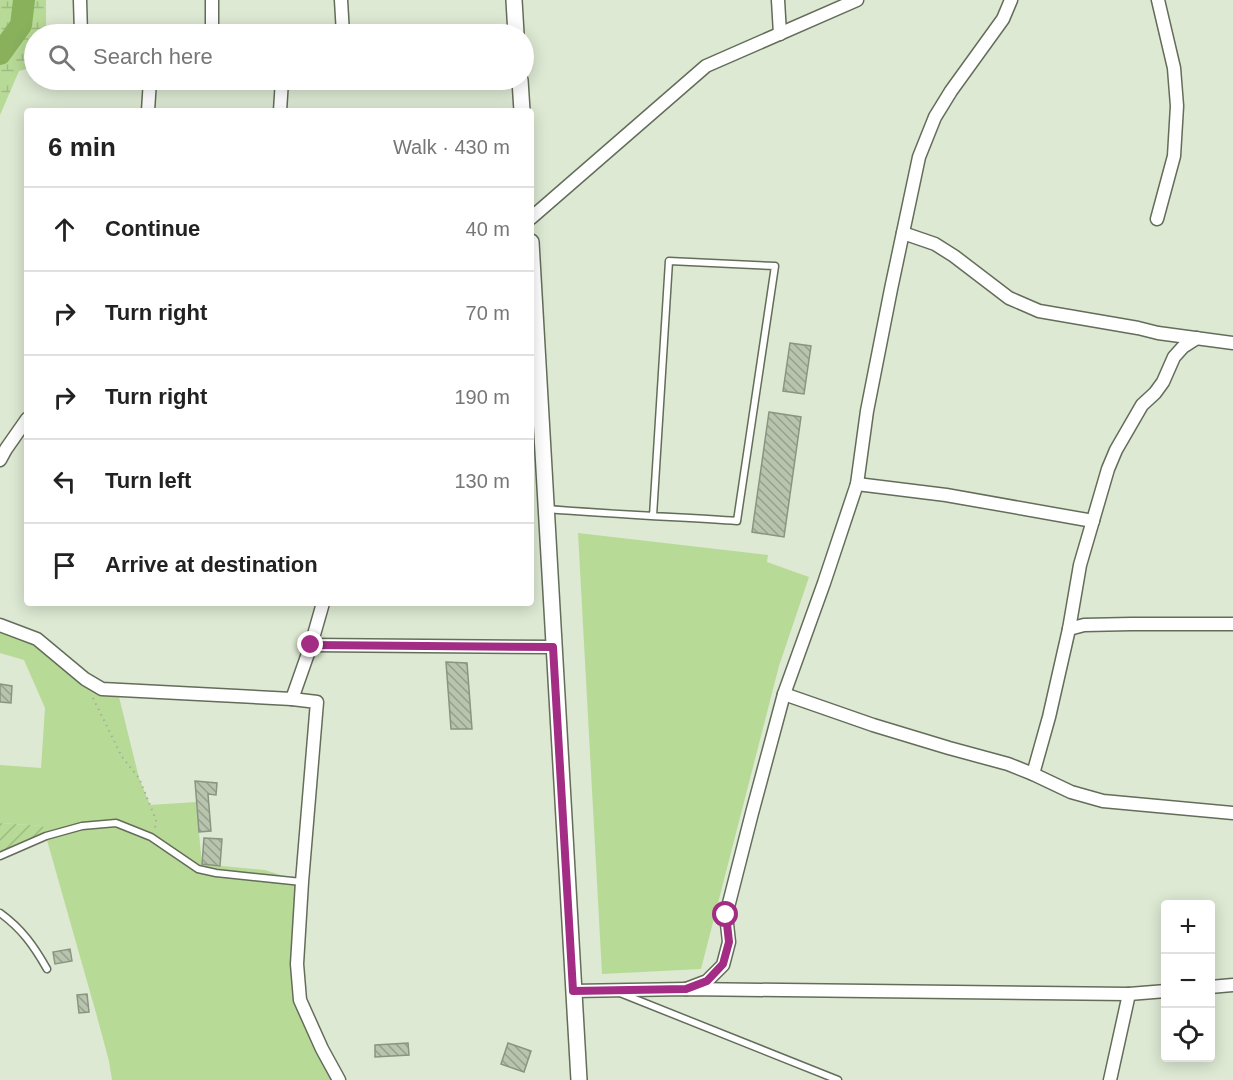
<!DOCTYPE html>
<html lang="en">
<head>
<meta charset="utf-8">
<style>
	:root { --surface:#fff; --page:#f2f2f2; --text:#222; --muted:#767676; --line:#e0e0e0 }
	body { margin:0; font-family:Arial,sans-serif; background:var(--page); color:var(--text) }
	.controls { position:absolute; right:18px; bottom:18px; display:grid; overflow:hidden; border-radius:6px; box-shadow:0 3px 15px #0003 }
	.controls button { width:54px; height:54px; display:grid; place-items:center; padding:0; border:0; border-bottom:2px solid var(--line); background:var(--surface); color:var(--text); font:30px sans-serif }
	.stop { position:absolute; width:18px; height:18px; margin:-14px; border:4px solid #a32c85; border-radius:50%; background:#fff }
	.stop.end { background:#a32c85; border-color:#fff; box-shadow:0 2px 6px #0008 }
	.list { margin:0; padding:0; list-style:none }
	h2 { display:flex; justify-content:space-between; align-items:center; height:78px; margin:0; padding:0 24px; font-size:26px }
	h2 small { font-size:20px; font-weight:400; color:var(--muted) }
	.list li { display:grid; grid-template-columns:39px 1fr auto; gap:18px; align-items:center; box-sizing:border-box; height:84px; padding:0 24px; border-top:2px solid var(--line) }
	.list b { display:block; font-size:22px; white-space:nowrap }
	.list em { font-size:20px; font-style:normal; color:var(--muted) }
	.icon { flex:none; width:33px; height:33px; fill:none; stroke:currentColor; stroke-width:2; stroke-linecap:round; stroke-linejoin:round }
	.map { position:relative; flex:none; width:1233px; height:1080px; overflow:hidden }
	.search { position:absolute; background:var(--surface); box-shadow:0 3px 15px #0003; left:24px; top:24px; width:510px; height:66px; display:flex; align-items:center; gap:15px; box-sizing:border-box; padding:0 21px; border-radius:33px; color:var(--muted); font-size:22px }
	.panel { position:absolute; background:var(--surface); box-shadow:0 3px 15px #0003; left:24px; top:108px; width:510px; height:498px; border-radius:6px }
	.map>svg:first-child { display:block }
</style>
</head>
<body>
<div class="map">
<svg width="1233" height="1080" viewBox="0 0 1233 1080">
	<defs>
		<pattern id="wetland-marsh" width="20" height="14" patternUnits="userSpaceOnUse" patternTransform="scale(1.5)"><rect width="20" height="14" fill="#b8da97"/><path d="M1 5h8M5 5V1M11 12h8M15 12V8" fill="none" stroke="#9ebc82"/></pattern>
		<pattern id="garden-furrows" width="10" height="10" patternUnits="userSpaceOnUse" patternTransform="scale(1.5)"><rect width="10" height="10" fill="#b8da97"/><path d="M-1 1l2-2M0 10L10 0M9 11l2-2" fill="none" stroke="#9ebc82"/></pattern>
		<pattern id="building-back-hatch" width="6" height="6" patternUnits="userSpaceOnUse" patternTransform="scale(1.5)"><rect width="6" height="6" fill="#b8c4ae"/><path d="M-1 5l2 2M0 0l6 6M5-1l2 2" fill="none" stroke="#96a08e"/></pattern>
	</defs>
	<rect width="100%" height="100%" fill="#dde9d3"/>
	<g fill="#b8da97">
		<path d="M578,533L768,555L767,562L809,577L779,666L701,969L602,974Z"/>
		<path d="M0,625L37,639L102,689L119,697L139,778L150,805L196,802L202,864L265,870L302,882L300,1000L339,1080H112L109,1061L96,1013L43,826L0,823V765L41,768L45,708L24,660L0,653Z"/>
	</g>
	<path fill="url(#wetland-marsh)" d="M0,0H46V34H34V67L19,71L0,115Z"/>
	<path fill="url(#garden-furrows)" d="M0,823L43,826L46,836L0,856Z"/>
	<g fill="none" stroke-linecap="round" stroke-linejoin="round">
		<path stroke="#89b15c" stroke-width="22" d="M0,54L21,25L24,0"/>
	</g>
	<g fill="url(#building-back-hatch)" stroke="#8a9580" stroke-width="1.5">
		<path d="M790,343L811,346L804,394L783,391Z"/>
		<path d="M769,412L801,417L784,537L752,532Z"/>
		<path d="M446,662L467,663L472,729H451Z"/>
		<path d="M0,684L12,686L11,703L0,702Z"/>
		<path d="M195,781L217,783L216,795L208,794L211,831L199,832Z"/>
		<path d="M204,838L222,839L220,866L202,864Z"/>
		<path d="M70,949L72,961L55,964L53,952Z"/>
		<path d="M87,994L89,1012L79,1013L77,995Z"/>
		<path d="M408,1043L409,1055L375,1057V1045Z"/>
		<path d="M508,1043L531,1051L524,1072L501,1064Z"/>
	</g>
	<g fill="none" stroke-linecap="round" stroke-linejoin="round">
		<g stroke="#636d5a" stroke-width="9">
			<g id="service">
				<path d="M547,509C610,514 673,517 737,521L775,266L669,261L653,516"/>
				<path d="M0,856L46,836L82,826L116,823L151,837L198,869L216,873L302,882"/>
				<path d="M0,913C22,929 34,946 47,969"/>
				<path d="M620,993L838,1080"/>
			</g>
		</g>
		<g stroke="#636d5a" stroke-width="15">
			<g id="minor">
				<path d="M80,0L81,34"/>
				<path d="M212,0V34"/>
				<path d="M341,0L343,34"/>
				<path d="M778,0L780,34"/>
				<path d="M82,80V81L112,80"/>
				<path d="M148,111L150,80"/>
				<path d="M280,111L282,80"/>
				<path d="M531,218L706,66L857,0"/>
				<path d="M1157,219L1174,156L1177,106L1174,68L1158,0"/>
				<path d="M903,233L935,244L954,256L1009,298L1039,311L1138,328L1158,333L1233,343"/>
				<path d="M0,460L6,449L27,419"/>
				<path d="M857,484L946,495L1093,521"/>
				<path d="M0,625L37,639L85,679L102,689L292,699L311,645L323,603"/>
				<path d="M1069,629L1084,625L1131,624H1233"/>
				<path d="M311,645L553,647"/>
				<path d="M784,694L873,725L949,748L1008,764L1033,774L1071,792L1103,801L1233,813"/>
				<path d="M292,699L317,702L302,882L297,964L300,1000L322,1049L339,1080"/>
				<path d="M1033,774L1049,717L1069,629L1080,565L1108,469L1116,450L1142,405L1155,393L1163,382L1174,357L1183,347L1197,338"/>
				<path d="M1210,987L1233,985"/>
				<path d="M686,989L707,981L723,965L729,942L726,915L752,813L784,694L824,583L857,484L867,411L891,289L919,157L935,117L951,91L1003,19L1011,0"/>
				<path d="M573,991L686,989L1129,994L1166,991"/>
				<path d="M1110,1080L1129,994"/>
			</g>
		</g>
		<g stroke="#636d5a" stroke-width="18">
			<g id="tertiary">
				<path d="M514,0L516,34"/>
				<path d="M520,80L522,111"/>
				<path d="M531,242L579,1080"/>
			</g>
		</g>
		<path stroke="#a4ae9c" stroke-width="2" stroke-dasharray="1.5 4.5" stroke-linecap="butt" d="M93,698L122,757L139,778L156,820L155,829"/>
		<use href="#service" stroke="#fff" stroke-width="6"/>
		<use href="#minor" stroke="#fff" stroke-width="12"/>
		<use href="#tertiary" stroke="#fff" stroke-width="15"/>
	</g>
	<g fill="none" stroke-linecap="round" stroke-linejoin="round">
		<path stroke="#a32c85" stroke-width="8" d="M311,645L553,647L573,991L686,989L707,981L723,964L729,942L726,915"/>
	</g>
</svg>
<div class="controls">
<button>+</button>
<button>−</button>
<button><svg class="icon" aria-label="locate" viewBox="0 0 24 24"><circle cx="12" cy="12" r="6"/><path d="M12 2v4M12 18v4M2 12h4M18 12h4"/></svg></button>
</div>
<div class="stop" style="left:726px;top:915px"></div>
<div class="stop end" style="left:311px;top:645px"></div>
<div class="search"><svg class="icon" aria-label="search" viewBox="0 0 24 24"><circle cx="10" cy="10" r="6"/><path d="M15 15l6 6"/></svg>Search here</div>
<section class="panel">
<h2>6 min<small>Walk · 430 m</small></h2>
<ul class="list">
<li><svg class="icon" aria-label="ahead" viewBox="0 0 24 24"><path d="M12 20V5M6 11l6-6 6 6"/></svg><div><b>Continue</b></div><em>40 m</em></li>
<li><svg class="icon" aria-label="right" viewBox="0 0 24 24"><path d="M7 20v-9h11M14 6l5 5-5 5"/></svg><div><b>Turn right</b></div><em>70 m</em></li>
<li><svg class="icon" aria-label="right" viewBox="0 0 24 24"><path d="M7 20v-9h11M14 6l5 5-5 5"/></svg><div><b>Turn right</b></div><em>190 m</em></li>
<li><svg class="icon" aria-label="left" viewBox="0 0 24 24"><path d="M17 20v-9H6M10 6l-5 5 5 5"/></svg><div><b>Turn left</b></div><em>130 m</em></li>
<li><svg class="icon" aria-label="arrive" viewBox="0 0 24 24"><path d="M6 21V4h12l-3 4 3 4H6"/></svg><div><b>Arrive at destination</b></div></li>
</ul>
</section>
</div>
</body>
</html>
